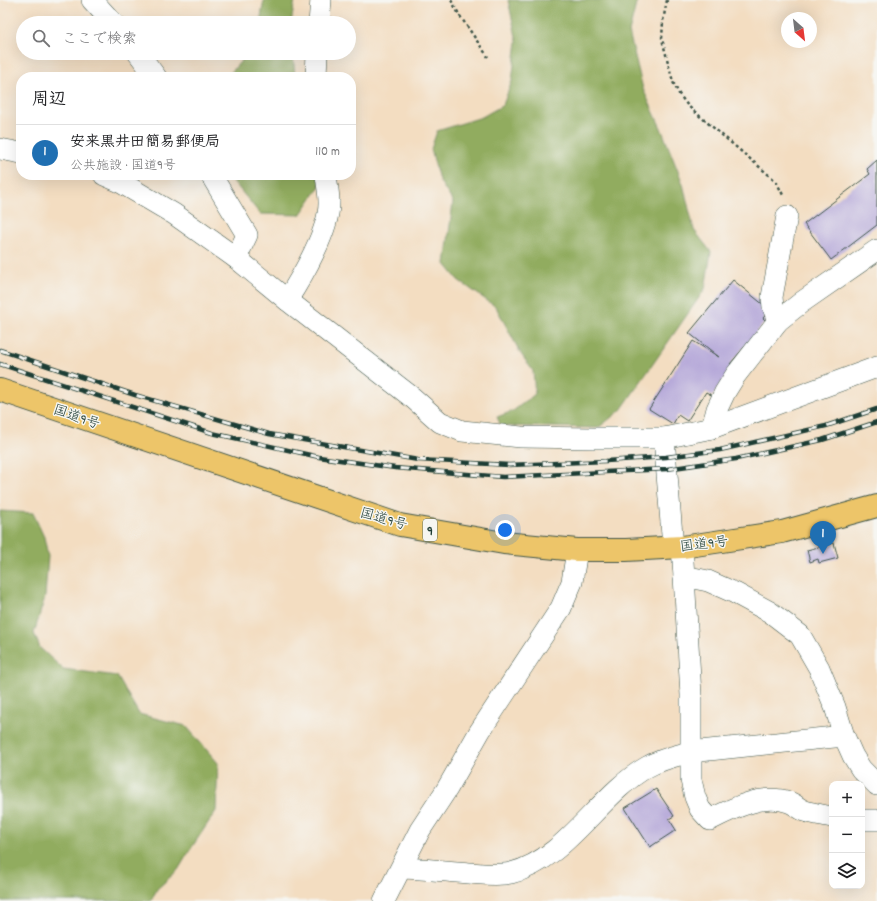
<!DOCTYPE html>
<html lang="ja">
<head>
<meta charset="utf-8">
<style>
	:root { --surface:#fff; --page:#f2f2f2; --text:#202124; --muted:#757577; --line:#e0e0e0; --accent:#1f6fb2 }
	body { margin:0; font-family:Dekko,"Klee One",sans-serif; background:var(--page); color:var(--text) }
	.controls { position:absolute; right:12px; bottom:12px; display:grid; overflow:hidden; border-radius:8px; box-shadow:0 4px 16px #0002 }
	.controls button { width:36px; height:36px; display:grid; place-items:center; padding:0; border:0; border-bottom:1px solid var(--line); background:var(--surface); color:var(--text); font:20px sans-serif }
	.compass { position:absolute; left:781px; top:12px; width:36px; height:36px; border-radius:50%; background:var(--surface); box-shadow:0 4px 16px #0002; rotate:152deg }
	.you { position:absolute; left:505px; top:530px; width:14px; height:14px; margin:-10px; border:3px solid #fff; border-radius:50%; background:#1a73e8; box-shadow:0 0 0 6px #1a73e833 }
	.badge { display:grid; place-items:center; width:26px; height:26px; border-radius:50%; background:var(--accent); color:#fff; font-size:13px; font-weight:700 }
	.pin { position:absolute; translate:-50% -33px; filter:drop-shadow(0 1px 2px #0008) }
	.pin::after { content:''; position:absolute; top:21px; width:14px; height:12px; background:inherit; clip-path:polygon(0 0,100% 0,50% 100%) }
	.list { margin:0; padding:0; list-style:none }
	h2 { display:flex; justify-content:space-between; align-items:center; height:52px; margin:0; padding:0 16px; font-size:17px }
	h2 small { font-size:13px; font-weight:400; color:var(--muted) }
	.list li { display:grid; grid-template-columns:26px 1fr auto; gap:12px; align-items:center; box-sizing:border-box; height:56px; padding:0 16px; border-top:1px solid var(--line) }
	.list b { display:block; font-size:15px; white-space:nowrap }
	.list p { margin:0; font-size:13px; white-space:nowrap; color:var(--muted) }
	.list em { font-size:13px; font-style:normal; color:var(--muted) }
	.icon { flex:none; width:22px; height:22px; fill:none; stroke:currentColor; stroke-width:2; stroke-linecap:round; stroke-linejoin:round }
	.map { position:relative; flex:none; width:877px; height:901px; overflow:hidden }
	.search { position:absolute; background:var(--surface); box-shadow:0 4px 16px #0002; left:16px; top:16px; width:340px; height:44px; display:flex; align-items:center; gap:10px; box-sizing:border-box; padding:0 14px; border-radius:22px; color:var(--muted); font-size:15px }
	.panel { position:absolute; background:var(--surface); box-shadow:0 4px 16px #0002; left:16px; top:72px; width:340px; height:108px; border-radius:16px }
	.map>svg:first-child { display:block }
</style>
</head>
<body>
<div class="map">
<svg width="877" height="901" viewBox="0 0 877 901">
	<rect width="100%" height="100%" fill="#f6f6f2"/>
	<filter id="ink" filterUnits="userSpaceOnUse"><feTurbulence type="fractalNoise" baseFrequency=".025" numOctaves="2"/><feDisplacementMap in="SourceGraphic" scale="8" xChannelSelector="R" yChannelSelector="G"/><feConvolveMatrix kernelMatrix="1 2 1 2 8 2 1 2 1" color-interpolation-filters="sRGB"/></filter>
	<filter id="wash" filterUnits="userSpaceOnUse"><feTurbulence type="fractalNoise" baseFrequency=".012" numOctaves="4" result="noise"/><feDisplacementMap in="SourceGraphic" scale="16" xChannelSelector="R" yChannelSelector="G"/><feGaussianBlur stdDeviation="0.9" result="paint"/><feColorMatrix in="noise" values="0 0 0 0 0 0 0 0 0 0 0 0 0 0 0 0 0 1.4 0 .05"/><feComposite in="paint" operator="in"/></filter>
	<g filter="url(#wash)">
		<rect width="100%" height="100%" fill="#f3ddc1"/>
		<g fill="#91ac5e" stroke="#587449">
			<path d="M264,0H295L291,23H260Z"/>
			<path d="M508,0H637L629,32L643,89L661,128L683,184L694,230L711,252L705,289L621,410L598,428L501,426L497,417L513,411L535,394L533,371L521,354L496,307L458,280L445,264L453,202L439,180L431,149L437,131L482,117L503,105L512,81L517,41Z"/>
			<path d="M248,53H293L295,77H227Z"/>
			<path d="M228,175H318L320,186L300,215L260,214Z"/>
			<path d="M0,511L33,513L44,537L48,556L45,597L34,633L40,648L63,669L117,676L139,714L186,726L218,763L216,811L190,850L178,870L157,889L151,901H0Z"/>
		</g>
		<g id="blocks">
			<g fill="#b6a9d9">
				<path d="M877,160V225L831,260L804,224L870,174L867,169Z"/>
				<path d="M733,280L770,310L763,318L766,321L730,364L732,366L713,396L706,392L687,421L678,415L673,424L649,409L693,341L719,357L689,333Z"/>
				<path d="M834,543L838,558L819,563L818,559L810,562L807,550Z"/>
				<path d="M656,789L674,816L669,819L676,830L650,847L625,808Z"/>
			</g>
		</g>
	</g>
	<g filter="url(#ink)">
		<use href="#blocks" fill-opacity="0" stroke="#3f5549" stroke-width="1"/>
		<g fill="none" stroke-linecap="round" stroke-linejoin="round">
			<g stroke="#3f5549" stroke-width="22">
				<g id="minor">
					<path d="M92,0L113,23"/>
					<path d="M319,23L321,0"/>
					<path d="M138,53L156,77"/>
					<path d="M316,77L317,53"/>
					<path d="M0,149L21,153"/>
					<path d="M104,175L120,182L174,214L236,258L287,300L413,398L440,422L462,431L521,437L593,438H664L712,428L877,367"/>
					<path d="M211,175L247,235L236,258"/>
					<path d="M287,300C302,277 330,229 329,202C329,193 327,184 326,175"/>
					<path d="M778,321L773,307L772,297L787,216"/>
					<path d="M712,428L717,409L725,392L735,376L778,321L802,302L877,250"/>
					<path d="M664,438L673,547"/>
					<path d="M682,547L684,576L708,581L735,593L770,612L800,635L819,668L835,707L844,736L853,756L861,769L877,785"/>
					<path d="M684,576L691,695V780L695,797L700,809L710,820C733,808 763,793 789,802C795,804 799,809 805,811C814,814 823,815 832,817"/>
					<path d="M862,820H877"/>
					<path d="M402,868C424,869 446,871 469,873C483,874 498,876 511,873C566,860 599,794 647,767C661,759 675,756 690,752L844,736"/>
					<path d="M384,901L420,830L447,789L480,731L561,608L572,582L577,550"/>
				</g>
			</g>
			<g stroke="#3f5549" stroke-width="24">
				<path id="highway" d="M0,390L400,525L504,543L577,550H626L682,547L782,532L877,506"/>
			</g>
			<g stroke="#3f5549" stroke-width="2.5" stroke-dasharray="3 3" stroke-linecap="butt">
				<path d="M451,0L460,16L488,57"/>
				<path d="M667,0L663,21L662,39L673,82L679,94L688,106L702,118L776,181L784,197"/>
			</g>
			<use href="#minor" stroke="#fff" stroke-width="21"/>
			<use href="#highway" stroke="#edc569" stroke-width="22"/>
			<g stroke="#1f3d34" stroke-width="4.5">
				<g id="rail">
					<path d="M0,350L135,395L269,434L418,460L509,465L606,461L666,457L720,450L826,426L877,409"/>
					<path d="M0,364L212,433L319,457L395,468L503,477L667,469L736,459L822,440L877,422"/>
				</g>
			</g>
			<use href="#rail" stroke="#f6f6f2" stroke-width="3" stroke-dasharray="9" stroke-linecap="butt"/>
		</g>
	</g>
	<g text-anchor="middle" stroke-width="3" stroke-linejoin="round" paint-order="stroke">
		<rect fill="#f6f6f2" stroke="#60746d" stroke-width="1" x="423" y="519" width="14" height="22" rx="3"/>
		<g font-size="13" font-weight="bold" fill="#1f3d34">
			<text x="430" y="535">9</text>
		</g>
		<g font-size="14" fill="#1f3d34" stroke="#f6f6f2">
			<text transform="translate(77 416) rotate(19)" y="5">国道9号</text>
			<text transform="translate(384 518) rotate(16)" y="5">国道9号</text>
			<text transform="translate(704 543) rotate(-7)" y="5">国道9号</text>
		</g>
	</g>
</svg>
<div class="controls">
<button>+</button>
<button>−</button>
<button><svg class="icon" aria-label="layers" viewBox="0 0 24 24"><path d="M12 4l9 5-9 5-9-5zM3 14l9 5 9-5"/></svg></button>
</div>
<svg class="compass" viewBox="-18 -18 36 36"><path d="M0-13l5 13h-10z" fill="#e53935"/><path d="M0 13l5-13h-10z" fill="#757577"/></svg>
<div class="you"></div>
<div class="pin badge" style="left:823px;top:554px">1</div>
<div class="search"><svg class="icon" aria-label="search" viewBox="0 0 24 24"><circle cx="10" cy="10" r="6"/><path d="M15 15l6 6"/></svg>ここで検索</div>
<section class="panel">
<h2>周辺<small></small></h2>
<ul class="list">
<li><span class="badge">1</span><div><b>安来黒井田簡易郵便局</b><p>公共施設 · 国道9号</p></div><em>110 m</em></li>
</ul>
</section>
</div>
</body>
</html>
